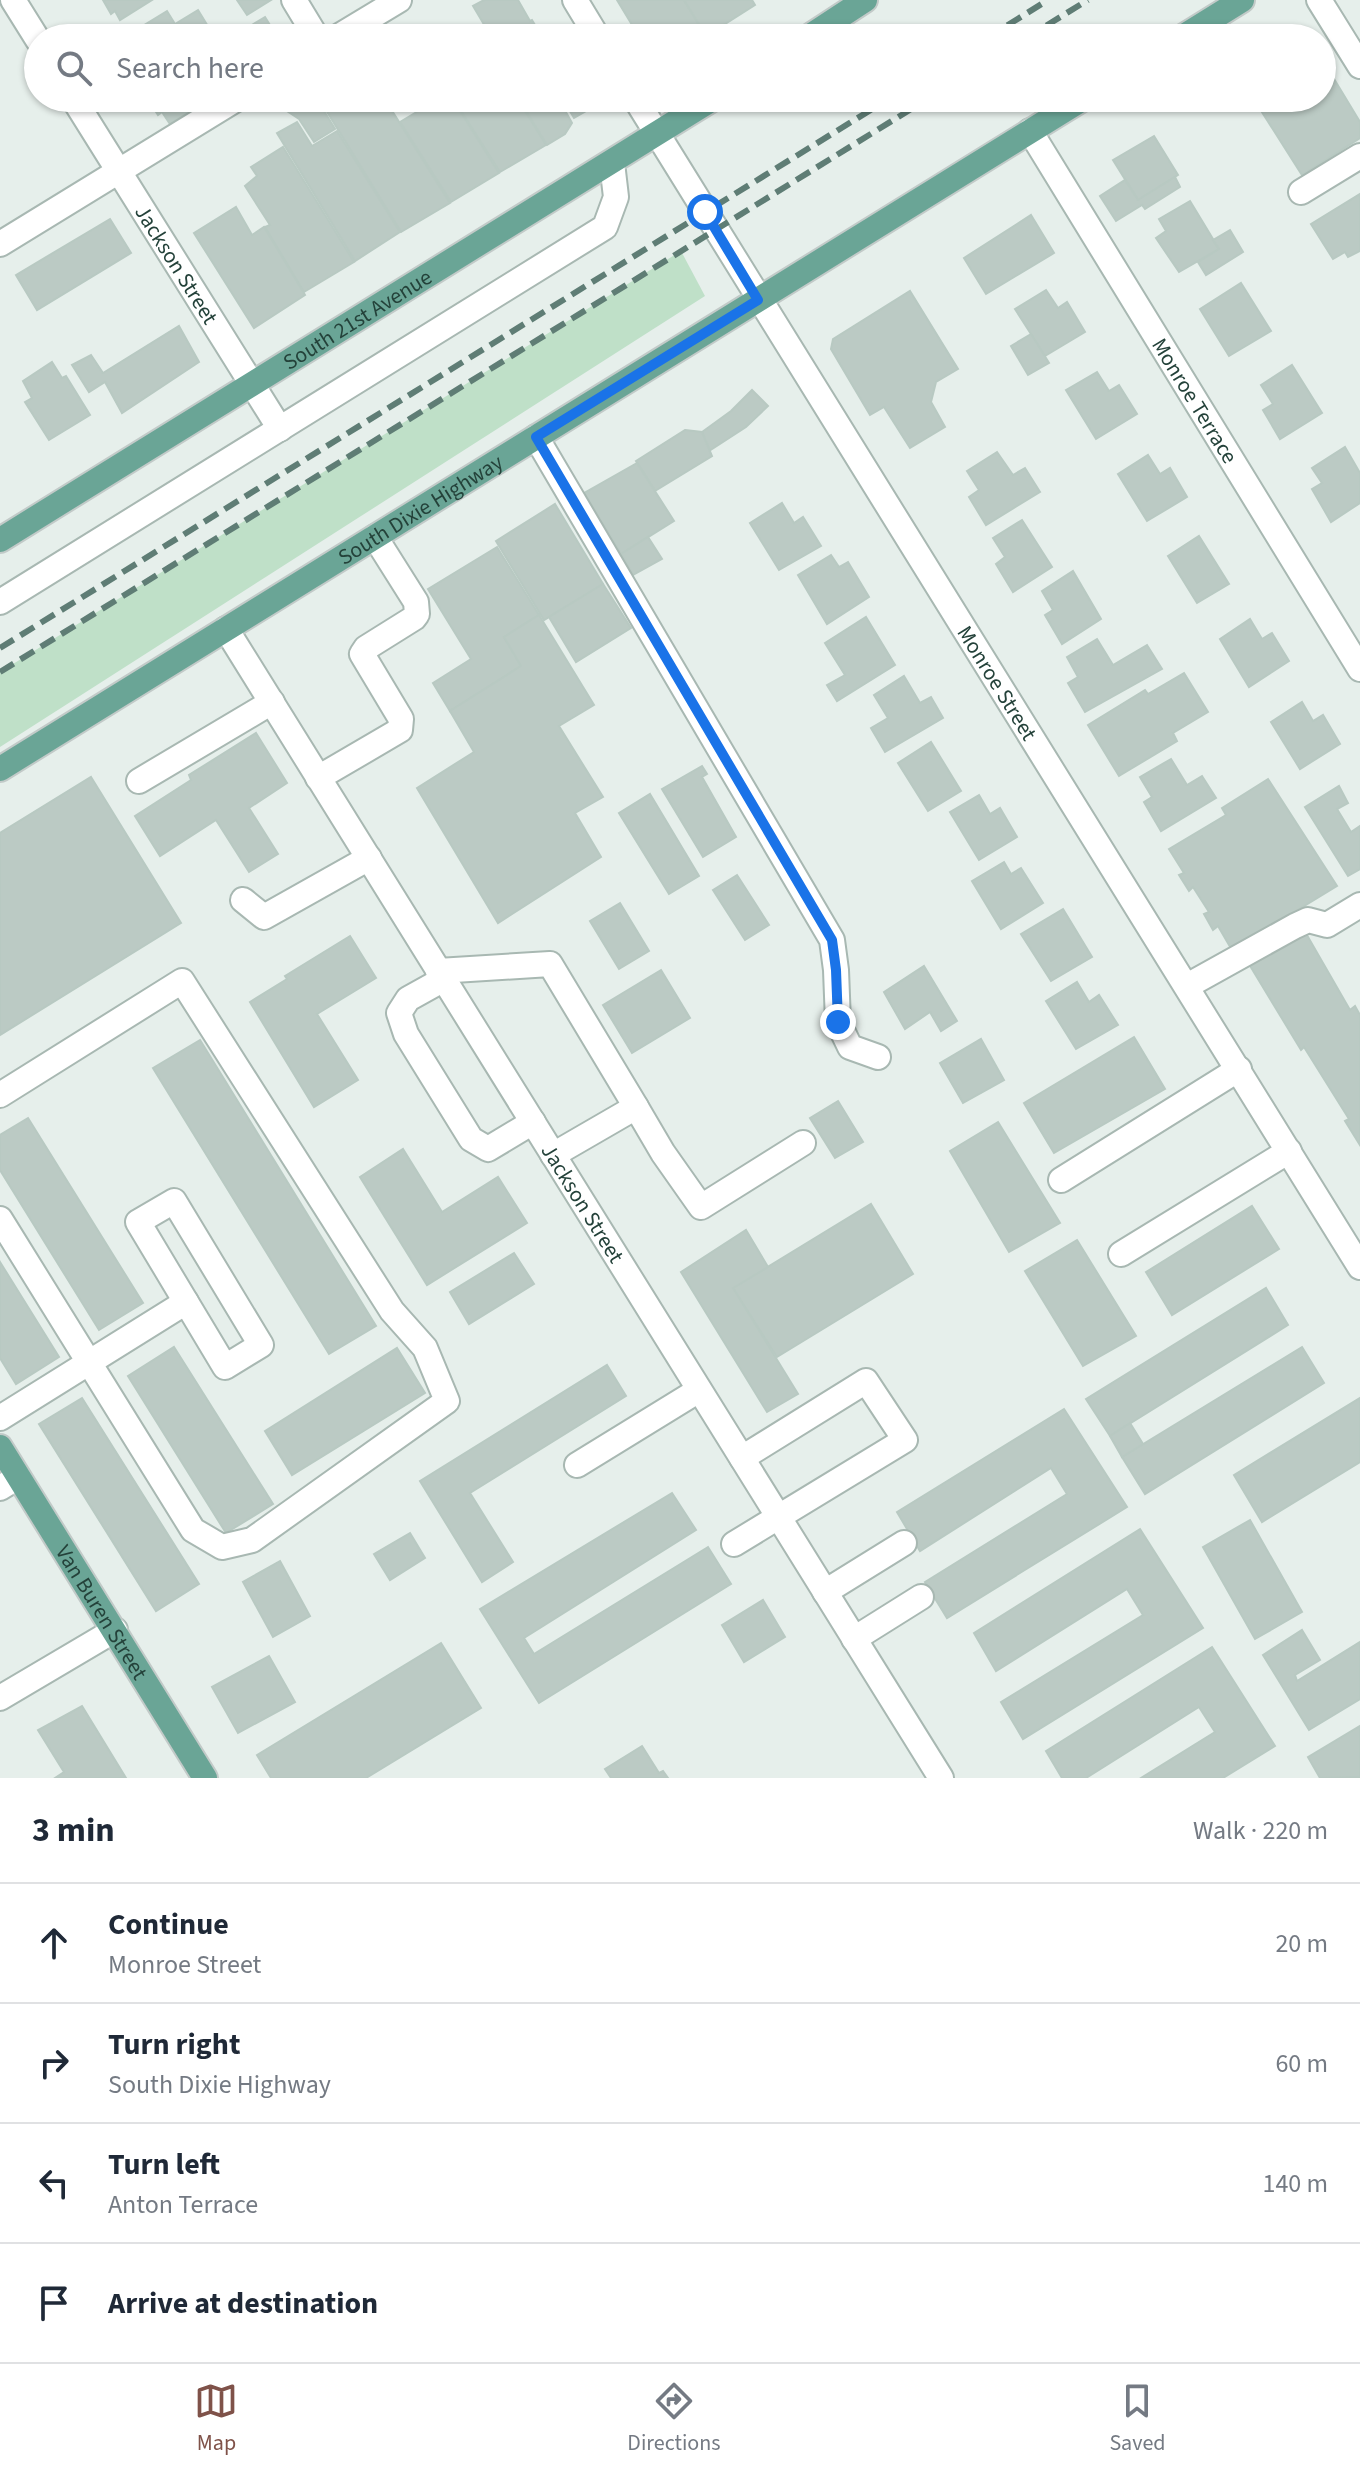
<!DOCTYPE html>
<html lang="en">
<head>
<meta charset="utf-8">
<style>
	:root { --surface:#fff; --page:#f2f2f3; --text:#1f2937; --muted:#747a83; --line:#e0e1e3; --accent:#7f5249 }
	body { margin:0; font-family:"Source Sans 3",sans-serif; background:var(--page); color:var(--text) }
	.stop { position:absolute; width:24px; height:24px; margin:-18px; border:6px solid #1a73e8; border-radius:50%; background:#fff }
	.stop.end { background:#1a73e8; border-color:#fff; box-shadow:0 2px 8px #0008 }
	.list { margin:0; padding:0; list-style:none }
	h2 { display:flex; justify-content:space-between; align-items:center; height:104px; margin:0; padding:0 32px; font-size:34px }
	h2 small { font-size:26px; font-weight:400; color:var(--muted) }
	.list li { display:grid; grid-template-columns:52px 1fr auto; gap:24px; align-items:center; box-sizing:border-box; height:120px; padding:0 32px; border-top:2px solid var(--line) }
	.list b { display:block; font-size:30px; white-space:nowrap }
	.list p { margin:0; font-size:26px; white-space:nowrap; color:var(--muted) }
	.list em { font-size:26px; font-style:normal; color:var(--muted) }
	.icon { flex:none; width:44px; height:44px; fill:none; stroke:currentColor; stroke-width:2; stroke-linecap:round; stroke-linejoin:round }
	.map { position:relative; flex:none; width:1360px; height:1778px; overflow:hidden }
	.search { position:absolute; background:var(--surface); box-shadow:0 2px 6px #0004; left:24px; right:24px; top:24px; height:88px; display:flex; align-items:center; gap:20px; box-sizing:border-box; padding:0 28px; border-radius:44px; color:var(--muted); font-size:30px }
	.sheet { height:584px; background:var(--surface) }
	nav { display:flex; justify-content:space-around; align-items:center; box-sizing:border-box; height:112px; border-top:2px solid var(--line); background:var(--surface); font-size:22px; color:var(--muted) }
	nav a { display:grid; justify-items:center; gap:4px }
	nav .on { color:var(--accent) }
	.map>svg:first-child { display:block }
</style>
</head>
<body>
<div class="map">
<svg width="1360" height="1778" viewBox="0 0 1360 1778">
	<rect width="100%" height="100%" fill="#e6efeb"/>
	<path fill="#bfe0c8" d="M681,251L705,296L0,747V672Z"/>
	<g fill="#bbcac4" stroke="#b8c9c2" stroke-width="2">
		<path d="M103,0H152L120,20L115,11L111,14Z"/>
		<path d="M237,0H271L247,15Z"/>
		<path d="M484,0H518L530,21L532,20L541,35L537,38H492L473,6Z"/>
		<path d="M617,0H684L708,38H640Z"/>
		<path d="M684,0H752L755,5L706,36Z"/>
		<path d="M198,10L212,33L203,38H123L167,11L175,24Z"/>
		<path d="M265,17L278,38H242L239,33Z"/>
		<path d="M1322,59L1360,122V138L1302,175L1253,98H1322Z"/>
		<path d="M155,98H210L170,124L162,112L158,115L151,104L156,101Z"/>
		<path d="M308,98H316L335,129L314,142L299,119L287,111Z"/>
		<path d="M327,98H384L450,203L401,232L321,102Z"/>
		<path d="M440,98H452L499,173L451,202L400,122Z"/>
		<path d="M453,98H517L546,145L500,172Z"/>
		<path d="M518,98H558L572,123L565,134L547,145Z"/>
		<path d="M562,98H590L595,106L574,118Z"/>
		<path d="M297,122L312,146L337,131L400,232L355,261L277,133Z"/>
		<path d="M1154,136L1178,175L1138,200L1113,160Z"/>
		<path d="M283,147L354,262L304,292L265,227L270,225L245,186L257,176L251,167Z"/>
		<path d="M1175,177L1180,187L1145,209L1142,205L1116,221L1100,196L1125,180L1138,200Z"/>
		<path d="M1360,194V251L1348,257L1345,252L1333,259L1311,224Z"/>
		<path d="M1190,201L1219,249L1179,272L1156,238L1166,231L1159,219Z"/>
		<path d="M236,207L252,235L264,227L305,295L254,328L194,233Z"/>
		<path d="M1031,215L1054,253L986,294L964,258Z"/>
		<path d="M110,219L131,253L37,310L16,275Z"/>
		<path d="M1230,230L1243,252L1206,275L1198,262L1219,249L1213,240Z"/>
		<path d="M1241,283L1271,331L1229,356L1200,309Z"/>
		<path d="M1046,290L1058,308L1067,302L1085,332L1045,356L1015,309Z"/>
		<path d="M910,291L958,369L936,382L931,402L945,427L910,448L884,407L870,415L831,349L833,339Z"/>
		<path d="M179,326L199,362L122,413L105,382L89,392L72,365L91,355L103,373Z"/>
		<path d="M1031,334L1049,363L1028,375L1011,346Z"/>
		<path d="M52,362L62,378L66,376L90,415L49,440L25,402L32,398L23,381Z"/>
		<path d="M1292,365L1322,413L1280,439L1263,410L1273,404L1261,385Z"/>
		<path d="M1097,372L1109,391L1119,385L1137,414L1096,439L1066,390Z"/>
		<path d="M752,390L768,406L746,427L709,451L702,432L731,411Z"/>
		<path d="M685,430L702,432L712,456L655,491L636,461Z"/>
		<path d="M1345,447L1360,473V503L1331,522L1312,489L1322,483L1312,468Z"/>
		<path d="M997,452L1013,475L1025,468L1040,492L986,525L969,497L979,490L967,471Z"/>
		<path d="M1148,455L1160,474L1170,468L1187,497L1147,521L1118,474Z"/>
		<path d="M637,463L674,521L621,554L584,493Z"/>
		<path d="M782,503L794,523L803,517L821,546L779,570L750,523Z"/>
		<path d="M555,504L603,584L544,620L496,541Z"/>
		<path d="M1022,520L1052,567L1013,592L996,564L1005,557L993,538Z"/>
		<path d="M1199,536L1229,584L1197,603L1168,556Z"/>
		<path d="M648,537L662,559L633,575L621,554Z"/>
		<path d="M497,547L539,615L504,637L521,666L450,711L433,683L471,659L428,589Z"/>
		<path d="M831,555L839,567L848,562L869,597L827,624L798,575Z"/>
		<path d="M1073,571L1101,619L1062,644L1045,615L1053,610L1042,591Z"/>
		<path d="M603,584L631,628L576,662L549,617Z"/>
		<path d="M539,615L594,705L559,726L603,797L575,813L601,857L498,923L417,788L474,752L450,711L521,666L504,637Z"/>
		<path d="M866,617L895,665L837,701L827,685L845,675L825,643Z"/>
		<path d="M1250,619L1262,639L1272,633L1289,661L1249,687L1220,639Z"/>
		<path d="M1097,639L1113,665L1147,645L1162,669L1085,712L1068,683L1078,677L1067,657Z"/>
		<path d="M1184,673L1208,712L1173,733L1177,741L1119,776L1088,725L1145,690L1148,694Z"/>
		<path d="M904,676L920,703L931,697L943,718L885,752L871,728L888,718L874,695Z"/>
		<path d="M1302,702L1313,721L1323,715L1340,744L1300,769L1271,722Z"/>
		<path d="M256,733L287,783L249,808L278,854L249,872L216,820L160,856L135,816L191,780L189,775Z"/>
		<path d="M931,742L961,791L928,811L898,763Z"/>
		<path d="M1171,759L1187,785L1202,776L1216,798L1161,831L1144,802L1152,797L1140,777Z"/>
		<path d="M702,766L707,774L702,777L736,837L703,857L662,789Z"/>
		<path d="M91,777L181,923L0,1035V833Z"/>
		<path d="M1268,779L1337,886L1232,950L1218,926L1213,930L1204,914L1209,912L1193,887L1189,891L1179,875L1184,873L1169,849L1226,815L1222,808Z"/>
		<path d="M1339,786L1348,803L1337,809L1351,832L1360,826V869L1348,876L1305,807Z"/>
		<path d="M650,794L699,876L669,894L619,813Z"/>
		<path d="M979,795L990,814L1000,808L1017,837L979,860L950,812Z"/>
		<path d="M1004,862L1011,874L1021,868L1043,903L1001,929L972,881Z"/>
		<path d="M737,875L769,925L745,940L713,890Z"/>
		<path d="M620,903L649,951L619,969L590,921Z"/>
		<path d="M1063,909L1092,957L1051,981L1021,934Z"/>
		<path d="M1304,930L1350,1010L1355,1006L1360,1015V1145L1345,1121L1349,1119L1304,1047L1301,1050L1249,964Z"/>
		<path d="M350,936L376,978L317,1014L358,1080L314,1107L250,1002L287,979L285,976Z"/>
		<path d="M924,966L957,1021L941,1031L930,1012L905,1029L884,992Z"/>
		<path d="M661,970L690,1018L632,1053L603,1005Z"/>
		<path d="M1077,982L1089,1002L1099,995L1118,1025L1076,1049L1046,1001Z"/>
		<path d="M1134,1037L1165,1089L1054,1153L1024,1103Z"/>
		<path d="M981,1039L1004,1080L963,1103L940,1063Z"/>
		<path d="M200,1040L376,1326L329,1354L153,1068Z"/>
		<path d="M838,1101L863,1142L835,1158L810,1118Z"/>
		<path d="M28,1118L143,1303L99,1330L0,1170V1135Z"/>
		<path d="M998,1122L1060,1223L1009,1252L950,1151Z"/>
		<path d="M403,1149L442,1212L498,1177L527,1223L427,1285L360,1177Z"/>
		<path d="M871,1204L913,1274L777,1357L733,1288Z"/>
		<path d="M1252,1206L1279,1249L1172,1315L1146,1272Z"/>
		<path d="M746,1230L768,1267L733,1288L798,1394L767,1412L681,1272Z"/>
		<path d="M1077,1240L1136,1336L1083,1366L1025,1271Z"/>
		<path d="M514,1253L534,1284L469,1324L450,1292Z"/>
		<path d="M0,1262L59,1357L16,1384L0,1358Z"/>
		<path d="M1266,1288L1288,1325L1110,1436L1086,1399Z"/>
		<path d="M174,1347L273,1504L226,1533L128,1376Z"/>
		<path d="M1302,1347L1324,1383L1145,1494L1122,1457Z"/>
		<path d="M397,1348L425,1393L292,1475L265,1431Z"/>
		<path d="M607,1365L626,1396L470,1493L513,1562L482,1582L420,1481Z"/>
		<path d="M82,1398L199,1584L156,1611L39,1424Z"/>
		<path d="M1360,1398V1462L1262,1522L1234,1475Z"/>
		<path d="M1064,1409L1127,1507L947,1618L925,1582L1067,1494L1051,1468L920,1551L897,1512Z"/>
		<path d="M1130,1423L1143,1444L1122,1457L1110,1436Z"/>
		<path d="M672,1493L696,1530L524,1638L534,1654L708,1547L731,1584L539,1703L480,1609Z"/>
		<path d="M1250,1520L1302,1612L1255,1639L1203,1547Z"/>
		<path d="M1140,1529L1203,1628L1023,1739L1001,1702L1143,1615L1127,1589L996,1671L974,1633Z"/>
		<path d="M410,1533L425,1558L390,1580L374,1554Z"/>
		<path d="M280,1561L310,1616L273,1637L243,1582Z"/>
		<path d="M763,1600L785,1637L744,1662L722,1625Z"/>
		<path d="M1302,1630L1320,1660L1295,1675L1297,1681L1360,1642V1699L1309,1730L1263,1655Z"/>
		<path d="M441,1643L481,1708L366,1778H271L257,1755Z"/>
		<path d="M1212,1647L1275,1746L1223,1778H1141L1215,1732L1199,1707L1086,1778H1062L1046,1751Z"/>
		<path d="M269,1656L295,1702L238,1733L212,1687Z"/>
		<path d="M82,1706L126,1778H55L64,1772L38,1730Z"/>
		<path d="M1360,1726V1777L1320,1778L1308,1757Z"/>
		<path d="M642,1746L659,1773L663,1771L668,1778H611L605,1769Z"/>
	</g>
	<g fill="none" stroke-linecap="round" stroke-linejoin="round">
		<g stroke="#a8b8b2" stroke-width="28">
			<g id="minor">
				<path d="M13,0L38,40"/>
				<path d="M294,0L317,38"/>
				<path d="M575,0L598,38"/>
				<path d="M1319,0L1360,66"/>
				<path d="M336,38L399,0"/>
				<path id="s1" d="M73,98L280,429"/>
				<path id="s2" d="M635,98L1360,1267"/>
				<path id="s3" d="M1030,131L1360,669"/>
				<path d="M1301,192L1360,156"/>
				<path d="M0,244L238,98"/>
				<path d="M536,437L832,940L836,970L838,1022L850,1047L878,1057"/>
				<path d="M0,602L605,227L616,197L612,163"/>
				<path id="s4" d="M226,629L941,1778"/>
				<path d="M318,778L400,730L401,719L362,654L366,648L414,618L417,614L416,602L375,537"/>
				<path d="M139,781L272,702"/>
				<path d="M243,900L264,917L369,858"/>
				<path d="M438,971L550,964L636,1107L553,1155"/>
				<path d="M444,979L408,999L399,1013L406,1034L471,1139L488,1149L533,1122"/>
				<path d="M1187,986L1295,926L1308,920L1327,925L1360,905"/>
				<path d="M0,1095L182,981L392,1311L425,1348L447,1401L252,1540L222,1547L193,1530L0,1219"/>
				<path d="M636,1107L663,1153L701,1207L803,1143"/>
				<path d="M1061,1180L1239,1069"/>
				<path d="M174,1201L261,1345L225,1367L138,1222Z"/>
				<path d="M1121,1254L1289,1151"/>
				<path d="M0,1418L186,1302"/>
				<path d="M577,1465L699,1390"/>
				<path d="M0,1488L18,1477"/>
				<path d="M734,1544L905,1440L866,1381L742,1458"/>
				<path d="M825,1592L904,1543"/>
				<path d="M854,1639L921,1597"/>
				<path d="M0,1698L115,1630"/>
			</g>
		</g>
		<g stroke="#c2cac8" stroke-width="28">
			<g id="major">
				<path d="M807,38L865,0"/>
				<path d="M1181,38L1242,0"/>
				<path id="s5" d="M0,540L714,98"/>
				<path id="s6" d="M0,769L1084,98"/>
				<path id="s7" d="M0,1447L205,1778"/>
			</g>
		</g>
		<use href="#minor" stroke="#fff" stroke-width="24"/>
		<use href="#major" stroke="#6aa596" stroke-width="24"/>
		<g stroke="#5f7d75" stroke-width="6" stroke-dasharray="16 8" stroke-linecap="butt">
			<path d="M987,38L1048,0"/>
			<path d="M1026,38L1088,0"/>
			<path d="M0,648L890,98"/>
			<path d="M0,672L929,98"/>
		</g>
	</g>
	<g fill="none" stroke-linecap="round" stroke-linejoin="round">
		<path stroke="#1a73e8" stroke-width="10" d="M705,212L758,300L536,437L832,940L836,970L838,1022"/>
	</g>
	<g text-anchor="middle" stroke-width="6" stroke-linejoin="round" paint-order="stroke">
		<g font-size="22" fill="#24423a" stroke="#f7fbf9">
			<text dy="8" stroke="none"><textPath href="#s1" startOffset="196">Jackson Street</textPath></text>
			<text dy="8" stroke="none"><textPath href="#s5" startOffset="420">South 21st Avenue</textPath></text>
			<text dy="8" stroke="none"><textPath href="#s3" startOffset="316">Monroe Terrace</textPath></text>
			<text dy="8" stroke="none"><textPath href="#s6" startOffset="494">South Dixie Highway</textPath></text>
			<text dy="8" stroke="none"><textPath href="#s2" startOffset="688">Monroe Street</textPath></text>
			<text dy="8" stroke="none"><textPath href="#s4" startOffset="676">Jackson Street</textPath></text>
			<text dy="8" stroke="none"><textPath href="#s7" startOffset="194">Van Buren Street</textPath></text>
		</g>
	</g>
</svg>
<div class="stop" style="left:705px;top:212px"></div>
<div class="stop end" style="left:838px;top:1022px"></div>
<div class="search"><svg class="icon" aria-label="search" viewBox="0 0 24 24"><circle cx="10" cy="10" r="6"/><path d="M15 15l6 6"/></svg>Search here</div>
</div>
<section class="sheet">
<h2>3 min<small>Walk · 220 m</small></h2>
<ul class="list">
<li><svg class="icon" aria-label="ahead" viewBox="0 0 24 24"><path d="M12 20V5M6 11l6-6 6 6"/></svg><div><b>Continue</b><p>Monroe Street</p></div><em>20 m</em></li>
<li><svg class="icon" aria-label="right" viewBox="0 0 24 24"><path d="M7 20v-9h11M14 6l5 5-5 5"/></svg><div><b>Turn right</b><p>South Dixie Highway</p></div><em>60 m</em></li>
<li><svg class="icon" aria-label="left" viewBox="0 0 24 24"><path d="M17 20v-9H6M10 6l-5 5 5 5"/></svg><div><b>Turn left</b><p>Anton Terrace</p></div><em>140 m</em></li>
<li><svg class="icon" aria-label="arrive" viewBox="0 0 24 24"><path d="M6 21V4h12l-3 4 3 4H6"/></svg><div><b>Arrive at destination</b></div></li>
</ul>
</section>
<nav>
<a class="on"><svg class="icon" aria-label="map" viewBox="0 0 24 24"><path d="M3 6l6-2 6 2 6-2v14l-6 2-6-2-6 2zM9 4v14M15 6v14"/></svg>Map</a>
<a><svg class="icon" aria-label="directions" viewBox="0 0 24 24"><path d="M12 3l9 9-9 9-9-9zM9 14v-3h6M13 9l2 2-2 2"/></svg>Directions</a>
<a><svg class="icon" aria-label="saved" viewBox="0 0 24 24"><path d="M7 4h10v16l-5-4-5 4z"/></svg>Saved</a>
</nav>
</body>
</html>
